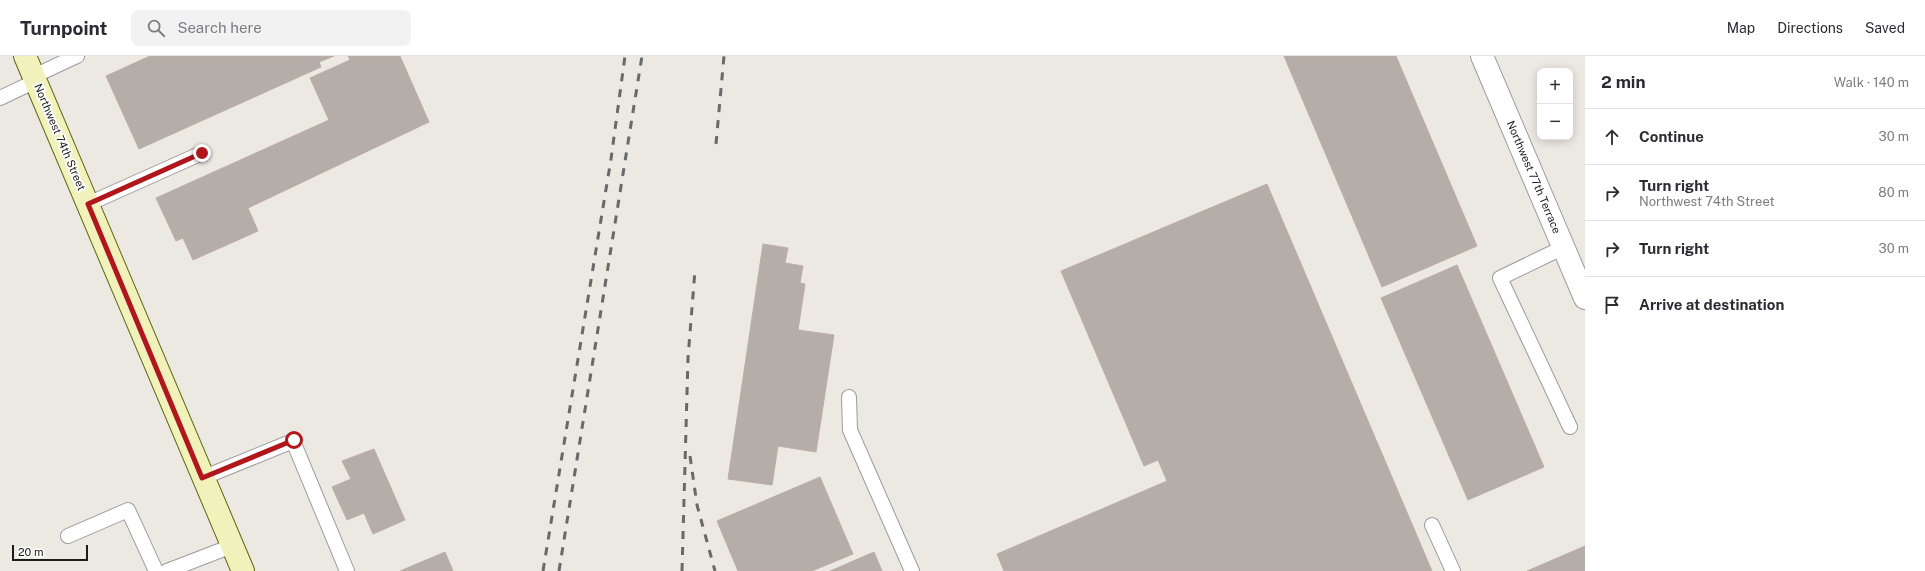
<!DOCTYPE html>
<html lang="en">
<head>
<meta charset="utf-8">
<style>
	:root { --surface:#fff; --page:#f2f2f3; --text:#2b2b33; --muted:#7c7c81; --line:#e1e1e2 }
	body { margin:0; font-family:"Public Sans",sans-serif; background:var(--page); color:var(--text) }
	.controls { position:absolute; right:12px; top:12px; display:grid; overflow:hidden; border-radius:8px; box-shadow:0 2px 10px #0003 }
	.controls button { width:36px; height:36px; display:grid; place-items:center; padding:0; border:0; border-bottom:1px solid var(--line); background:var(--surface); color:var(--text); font:20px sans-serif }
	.scale { position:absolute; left:12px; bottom:10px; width:76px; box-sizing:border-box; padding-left:4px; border:2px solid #1b1b1b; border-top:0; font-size:11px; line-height:14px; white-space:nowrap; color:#1b1b1b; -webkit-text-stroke:3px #fff; paint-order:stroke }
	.stop { position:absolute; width:12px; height:12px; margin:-9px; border:3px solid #b1161c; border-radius:50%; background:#fff }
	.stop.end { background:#b1161c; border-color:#fff; box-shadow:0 1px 4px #0008 }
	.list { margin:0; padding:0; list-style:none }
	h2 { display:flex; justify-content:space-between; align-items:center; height:52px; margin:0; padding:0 16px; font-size:17px }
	h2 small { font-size:13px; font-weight:400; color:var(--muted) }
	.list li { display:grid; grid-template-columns:26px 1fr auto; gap:12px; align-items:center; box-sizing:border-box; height:56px; padding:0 16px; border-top:1px solid var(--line) }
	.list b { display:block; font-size:15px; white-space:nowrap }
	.list p { margin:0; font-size:13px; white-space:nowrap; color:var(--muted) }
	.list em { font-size:13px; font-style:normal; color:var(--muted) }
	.icon { flex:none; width:22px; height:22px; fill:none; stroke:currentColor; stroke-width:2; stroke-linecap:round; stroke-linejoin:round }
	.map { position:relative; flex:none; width:1585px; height:515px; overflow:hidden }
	header { display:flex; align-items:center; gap:24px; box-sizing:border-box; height:56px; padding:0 20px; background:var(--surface); border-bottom:1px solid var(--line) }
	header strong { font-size:19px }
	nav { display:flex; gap:22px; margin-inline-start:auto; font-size:14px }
	.search { width:280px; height:36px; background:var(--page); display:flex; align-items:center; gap:10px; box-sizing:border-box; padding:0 14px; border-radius:8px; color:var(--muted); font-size:15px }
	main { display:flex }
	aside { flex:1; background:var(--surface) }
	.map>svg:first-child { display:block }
</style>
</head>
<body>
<header>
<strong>Turnpoint</strong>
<div class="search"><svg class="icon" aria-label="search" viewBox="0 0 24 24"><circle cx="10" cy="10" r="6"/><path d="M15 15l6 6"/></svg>Search here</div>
<nav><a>Map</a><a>Directions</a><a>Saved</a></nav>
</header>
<main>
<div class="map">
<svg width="1585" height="515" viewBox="0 0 1585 515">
	<rect width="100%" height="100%" fill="#ece8e2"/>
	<g fill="#b5ada8" stroke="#bcafa6">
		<path d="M150,0H334L319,6L321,11L139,93L106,20Z"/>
		<path d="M348,0H400L429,66L248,152L258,175L193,204L183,182L176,185L156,142L329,64L310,22L350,4Z"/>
		<path d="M1284,0H1396L1477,190L1382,231Z"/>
		<path d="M1267,128L1432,515H1004L997,498L1167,425L1158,404L1144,410L1061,215Z"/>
		<path d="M763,188L788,192L785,207L803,210L800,227L805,228L798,274L834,279L816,396L778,390L772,429L728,423Z"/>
		<path d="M1457,209L1544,411L1468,444L1381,242Z"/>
		<path d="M374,393L405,464L373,478L364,457L347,464L332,431L351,423L342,405Z"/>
		<path d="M820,421L853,498L812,515H738L717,465Z"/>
		<path d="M1585,490V515H1527Z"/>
		<path d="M445,496L453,515H400Z"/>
		<path d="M874,496L882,515H830Z"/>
	</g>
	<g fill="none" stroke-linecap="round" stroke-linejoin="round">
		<g stroke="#9c9c9c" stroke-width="16">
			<g id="lane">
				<path d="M34,20L77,0"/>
				<path d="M0,42L36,25"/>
				<path d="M88,148L202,97"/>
				<path d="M1564,191L1500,222L1570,371"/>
				<path d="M849,341L850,374L912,515"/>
				<path d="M202,422L293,385L347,515"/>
				<path d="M1432,469L1453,515"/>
				<path d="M68,480L128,454L156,515"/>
				<path d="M167,515L232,490"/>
			</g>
		</g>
		<g stroke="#9c9c9c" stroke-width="24">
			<path id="street" d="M1482,0L1585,242"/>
		</g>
		<g stroke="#5f6510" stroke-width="24">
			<path id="secondary" d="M25,0L243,515"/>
		</g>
		<use href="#lane" stroke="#fff" stroke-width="14"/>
		<use href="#street" stroke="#fff" stroke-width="22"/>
		<use href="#secondary" stroke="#f1f1bb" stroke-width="22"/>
		<g stroke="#696969" stroke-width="3" stroke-dasharray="8 8" stroke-linecap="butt">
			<path d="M716,88L724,0"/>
			<path d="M690,400L697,449L715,515"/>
			<path d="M543,515L611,103L625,0"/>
			<path d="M559,515L642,0"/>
			<path d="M682,515L688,302L695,214"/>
		</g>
	</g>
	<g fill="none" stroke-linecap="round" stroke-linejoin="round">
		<path stroke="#b1161c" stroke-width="5" d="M202,97L88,148L202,422L294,384"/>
	</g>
	<g text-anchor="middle" stroke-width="3.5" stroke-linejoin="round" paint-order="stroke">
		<g font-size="11" fill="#1b1b1b" stroke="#fff">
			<text transform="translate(60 81) rotate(67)" y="4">Northwest 74th Street</text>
			<text transform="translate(1534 121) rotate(67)" y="4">Northwest 77th Terrace</text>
		</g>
	</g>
</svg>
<div class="controls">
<button>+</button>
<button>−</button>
</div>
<div class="scale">20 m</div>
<div class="stop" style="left:294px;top:384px"></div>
<div class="stop end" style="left:202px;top:97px"></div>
</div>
<aside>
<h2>2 min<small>Walk · 140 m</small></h2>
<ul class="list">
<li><svg class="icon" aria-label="ahead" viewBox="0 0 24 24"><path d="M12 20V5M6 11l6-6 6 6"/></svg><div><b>Continue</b></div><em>30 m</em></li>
<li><svg class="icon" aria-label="right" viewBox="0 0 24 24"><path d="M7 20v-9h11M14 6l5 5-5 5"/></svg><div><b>Turn right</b><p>Northwest 74th Street</p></div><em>80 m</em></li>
<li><svg class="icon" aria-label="right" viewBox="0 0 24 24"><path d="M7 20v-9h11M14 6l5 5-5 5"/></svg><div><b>Turn right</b></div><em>30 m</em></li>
<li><svg class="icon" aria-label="arrive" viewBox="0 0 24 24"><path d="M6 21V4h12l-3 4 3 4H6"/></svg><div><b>Arrive at destination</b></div></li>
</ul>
</aside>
</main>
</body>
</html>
